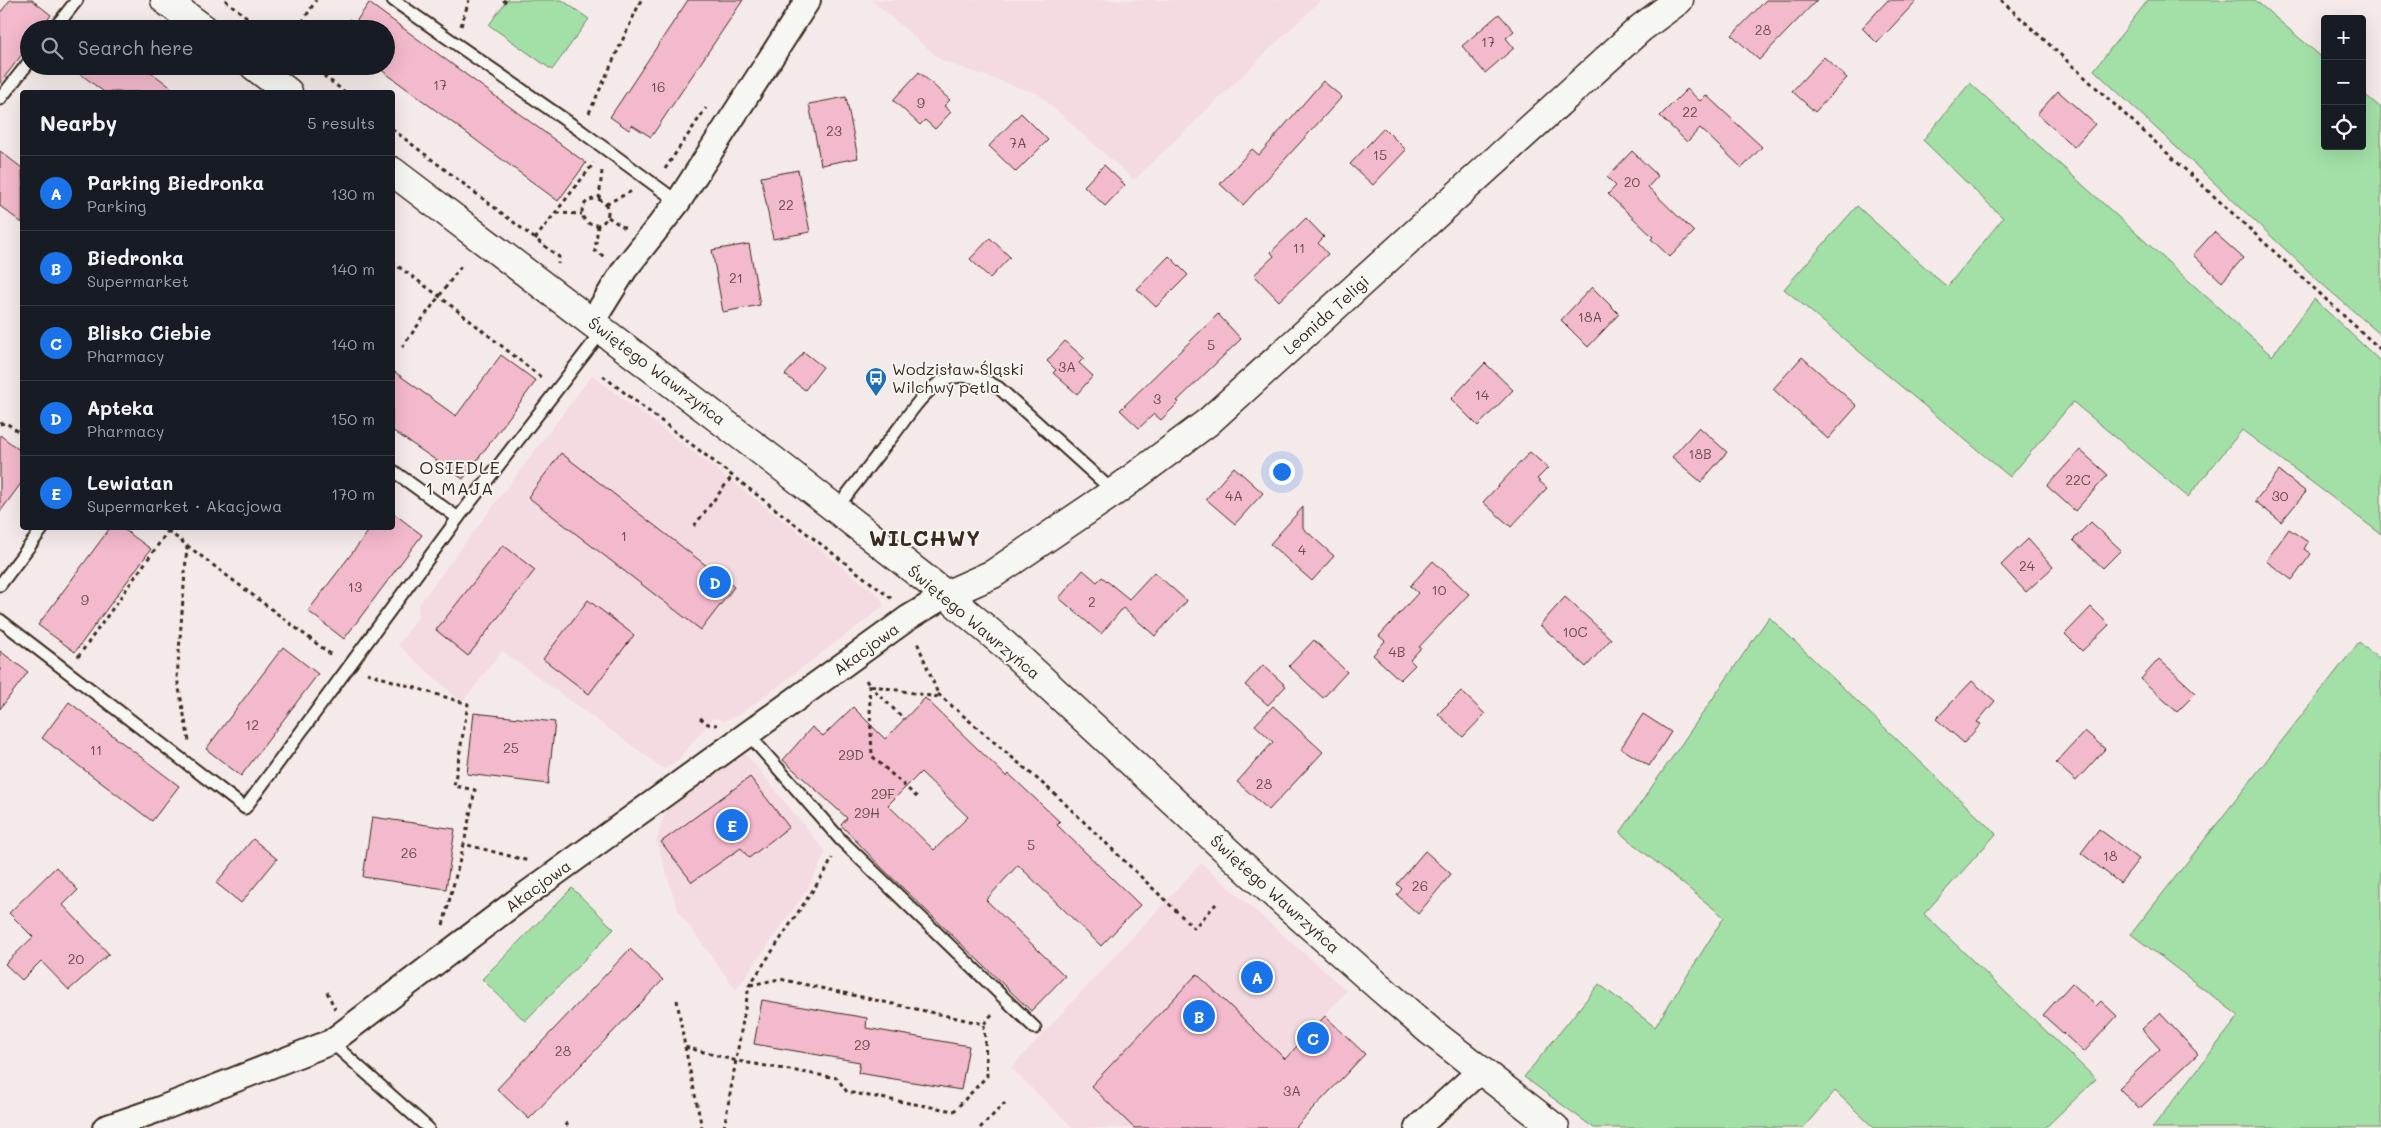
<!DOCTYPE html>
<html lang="en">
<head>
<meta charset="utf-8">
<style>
	:root { --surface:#171b24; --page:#242831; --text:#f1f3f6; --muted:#9ea1a6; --line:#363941; --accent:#1a73e8 }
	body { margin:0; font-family:Mali,sans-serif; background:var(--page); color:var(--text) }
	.controls { position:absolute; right:15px; top:15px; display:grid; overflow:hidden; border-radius:5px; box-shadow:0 5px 20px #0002 }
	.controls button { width:45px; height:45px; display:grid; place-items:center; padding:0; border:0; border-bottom:1px solid var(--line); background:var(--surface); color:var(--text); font:25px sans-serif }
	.you { position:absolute; left:1281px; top:471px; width:18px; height:18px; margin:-12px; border:4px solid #fff; border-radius:50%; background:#1a73e8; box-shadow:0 0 0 8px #1a73e833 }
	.badge { display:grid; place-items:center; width:32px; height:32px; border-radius:50%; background:var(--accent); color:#fff; font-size:16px; font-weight:700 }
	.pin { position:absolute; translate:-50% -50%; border:2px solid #fff; box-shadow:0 1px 5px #0006 }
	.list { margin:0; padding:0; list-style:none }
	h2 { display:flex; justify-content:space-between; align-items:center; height:65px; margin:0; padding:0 20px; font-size:21px }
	h2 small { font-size:16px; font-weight:400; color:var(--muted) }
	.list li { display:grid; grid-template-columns:32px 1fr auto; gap:15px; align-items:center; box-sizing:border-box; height:75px; padding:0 20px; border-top:1px solid var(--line) }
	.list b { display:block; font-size:19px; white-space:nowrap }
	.list p { margin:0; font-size:16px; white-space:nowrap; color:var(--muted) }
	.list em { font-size:16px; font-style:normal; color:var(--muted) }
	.icon { flex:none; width:28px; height:28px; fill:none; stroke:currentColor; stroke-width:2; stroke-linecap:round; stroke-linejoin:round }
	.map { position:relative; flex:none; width:2381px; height:1128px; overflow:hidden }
	.search { position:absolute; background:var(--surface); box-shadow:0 5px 20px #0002; left:20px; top:20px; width:375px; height:55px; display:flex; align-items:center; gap:12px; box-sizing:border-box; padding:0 18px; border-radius:28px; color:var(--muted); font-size:19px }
	.panel { position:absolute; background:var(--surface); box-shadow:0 5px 20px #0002; left:20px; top:90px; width:375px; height:440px; border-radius:5px }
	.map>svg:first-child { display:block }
</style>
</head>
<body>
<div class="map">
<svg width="2381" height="1128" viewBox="0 0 2381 1128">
	<rect width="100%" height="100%" fill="#f5eaea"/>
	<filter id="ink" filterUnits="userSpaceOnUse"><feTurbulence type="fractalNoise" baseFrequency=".02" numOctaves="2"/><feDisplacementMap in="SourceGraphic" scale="10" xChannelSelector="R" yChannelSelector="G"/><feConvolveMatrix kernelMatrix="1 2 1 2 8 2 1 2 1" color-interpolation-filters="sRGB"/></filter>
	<g filter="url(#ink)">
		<g fill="#f4dbe1">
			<path d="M871,0H1321L1134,180L1038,94L942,61Z"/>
			<path d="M592,375L801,534L880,597L884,606L741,714L724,721L713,718L678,760L664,769L502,651L465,699H458L398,645L417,619L419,604Z"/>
			<path d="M745,753L826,852L807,890L736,990L678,911L656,840L666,811Z"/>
			<path d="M1201,863L1347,991L1219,1128H1073L1011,1068Z"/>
		</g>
		<g fill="#a2e0a7" stroke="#6e8562">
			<path d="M507,0H562L589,19L552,70L489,25Z"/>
			<path d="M2148,0H2255L2325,60V146H2362V92L2381,108V335L2321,283L2094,70Z"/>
			<path d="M1970,83L2272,356L2314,299L2381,362V534L2242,430L2188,497L2073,402L2010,477L1784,289L1857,206L1947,287L2003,218L1923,140Z"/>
			<path d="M1769,617L1996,834L1924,914L2096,1079L2045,1128H1874L1835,1091L1803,1128H1594L1524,1077L1599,984L1655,1027L1724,917L1620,833Z"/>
			<path d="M2359,642L2381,661V1128H2152L2239,1016L2131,934Z"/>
			<path d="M572,888L614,929L525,1021L482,979Z"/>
		</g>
		<g fill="#f3b9cc" stroke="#3b2a1e" fill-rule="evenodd">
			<path d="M10,0H32L51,15L41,29H29V45L0,83V13Z"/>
			<path d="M688,0H743L651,137L632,125L629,130L610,117Z"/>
			<path d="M1766,0H1817L1759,60L1732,35Z"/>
			<path d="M1888,0H1917L1877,43L1862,28Z"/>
			<path d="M369,3L586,163L558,201L376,66H386V29H343L349,19L355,23Z"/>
			<path d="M1499,14L1514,31L1506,38L1514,48L1485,73L1462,46Z"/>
			<path d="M1824,57L1847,78L1815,112L1792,91Z"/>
			<path d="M70,66H143L177,92H104Z"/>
			<path d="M919,72L950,100L944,106L951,112L935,129L925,120L920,125L893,100Z"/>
			<path d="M1323,81L1342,97L1243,205L1220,184L1252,149L1259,155Z"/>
			<path d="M1687,89L1700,101L1706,95L1762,147L1742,168L1700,128L1687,142L1660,116Z"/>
			<path d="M2058,91L2095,124L2074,147L2037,114Z"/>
			<path d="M846,97L858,158L821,165L809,104Z"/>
			<path d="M1021,113L1048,140L1016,172L989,146Z"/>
			<path d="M1384,128L1406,150L1373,185L1350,164Z"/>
			<path d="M0,151L22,168V223L0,206Z"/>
			<path d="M1632,151L1658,176L1648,187L1694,232L1670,257L1651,239L1653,237L1608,194L1616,186L1607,177Z"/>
			<path d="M1104,165L1125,185L1105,206L1084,186Z"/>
			<path d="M798,170L810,232L773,239L761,177Z"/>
			<path d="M1306,218L1324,237L1318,243L1328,254L1279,301L1254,275L1274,256L1271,252Z"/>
			<path d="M2214,232L2243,258L2222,282L2193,255Z"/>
			<path d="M990,238L1010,257L990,278L970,259Z"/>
			<path d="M749,244L760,305L723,312L712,250Z"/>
			<path d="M1169,256L1188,275L1156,307L1137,289Z"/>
			<path d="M1592,287L1619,314L1588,347L1561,320Z"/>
			<path d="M1218,314L1241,339L1177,401L1179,402L1161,420L1154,414L1139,428L1120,410Z"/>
			<path d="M1065,341L1084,358L1079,363L1093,376L1077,394L1053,373L1056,370L1047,361Z"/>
			<path d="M804,352L823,367L805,390L785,375Z"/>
			<path d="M501,355L536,381L463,479L392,430V370L456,416Z"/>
			<path d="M1802,357L1857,406L1828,439L1773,389Z"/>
			<path d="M1485,363L1513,390L1478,426L1451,399Z"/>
			<path d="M1699,427L1727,452L1701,482L1672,457Z"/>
			<path d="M0,435L22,452V482L0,512Z"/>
			<path d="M2080,450L2108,475L2075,511L2047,486Z"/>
			<path d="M1530,452L1548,468L1537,479L1547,488L1511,527L1483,502Z"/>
			<path d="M561,453L734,587L701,630L528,497Z"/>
			<path d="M1234,467L1263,493L1235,524L1206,499Z"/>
			<path d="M2279,471L2306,492L2281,522L2255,501Z"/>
			<path d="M1303,507V528L1334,556L1312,581L1270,544Z"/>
			<path d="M392,512L422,535L344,639L308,611L371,528H392Z"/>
			<path d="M2091,522L2121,550L2103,568L2073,540Z"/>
			<path d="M110,528H122L151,549L75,652L38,625Z"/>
			<path d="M2289,529L2308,542L2304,549L2311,554L2292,580L2266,561Z"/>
			<path d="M2028,539L2053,567L2026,592L2001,565Z"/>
			<path d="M503,545L535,570L468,656L436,630Z"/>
			<path d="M1433,561L1469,594L1419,647L1421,648L1410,660L1415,665L1400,680L1373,655L1385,641L1379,636L1418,593L1410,586Z"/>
			<path d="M1083,570L1097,582L1102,577L1129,599L1154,572L1187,601L1155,636L1123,608L1101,634L1059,598Z"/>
			<path d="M1565,597L1611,639L1586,667L1540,625Z"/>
			<path d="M588,600L634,635L589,694L543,659Z"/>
			<path d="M2091,607L2109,625L2082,651L2065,634Z"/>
			<path d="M1314,640L1347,672L1323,698L1289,666Z"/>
			<path d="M283,647L318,674L241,776L206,749Z"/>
			<path d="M0,651L28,672L0,709Z"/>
			<path d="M2159,659L2196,693L2177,712L2141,679Z"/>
			<path d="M1263,665L1286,686L1268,705L1245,685Z"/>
			<path d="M1972,681L1995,701L1977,722L1981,724L1964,743L1936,719Z"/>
			<path d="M1461,691L1485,714L1463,737L1438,714Z"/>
			<path d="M925,698L1007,777L1009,774L1060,822L1057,825L1140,905L1101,946L1018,865L986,900L1065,976L1031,1011L881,867L841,825L847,818L783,760L812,727L823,736L853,707L885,739ZM921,772L968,817L934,850L888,805Z"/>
			<path d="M69,702L179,786L152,821L42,738Z"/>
			<path d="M1273,706L1323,752L1269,810L1237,782L1273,742L1255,725Z"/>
			<path d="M474,713L555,722L548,784L467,774Z"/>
			<path d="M1643,714L1671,732L1649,766L1621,748Z"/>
			<path d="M2085,731L2105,749L2076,781L2056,763Z"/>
			<path d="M750,777L789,827L749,858L741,848L692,882L661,842Z"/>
			<path d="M372,817L455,829L446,889L363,877Z"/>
			<path d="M2099,829L2139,859L2120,883L2081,853Z"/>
			<path d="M253,839L277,859L241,903L216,883Z"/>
			<path d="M1425,851L1451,874L1418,914L1397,895L1402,889L1397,884Z"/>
			<path d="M56,867L78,890L63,905L109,954L69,990L41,961L22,980L5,964L33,937L9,913Z"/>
			<path d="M630,949L663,980L529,1119L497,1089Z"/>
			<path d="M1197,974L1285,1059L1325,1016L1365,1054L1295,1128H1134L1091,1086Z"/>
			<path d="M2072,983L2096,1006L2101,1001L2117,1016L2084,1052L2043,1015Z"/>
			<path d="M762,1000L867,1018L866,1028L969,1046L961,1090L858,1073L860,1062L754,1044Z"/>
			<path d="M2160,1013L2198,1054L2139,1109L2119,1088L2160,1049L2142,1029Z"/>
		</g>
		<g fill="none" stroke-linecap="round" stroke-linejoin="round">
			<g stroke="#3b2a1e" stroke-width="15">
				<g id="service">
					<path d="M393,0L581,131L678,202"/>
					<path d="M54,29L77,0"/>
					<path d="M0,99L29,62"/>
					<path d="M392,470L458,518"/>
					<path d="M836,509C856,483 875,458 895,433C908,416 922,393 941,382C961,371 981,377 999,388L1114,492"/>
					<path d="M0,585L43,528"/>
					<path d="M0,620L245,808L458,518L603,330"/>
					<path d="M748,734L840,839L1035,1028"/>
					<path d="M331,1042L428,1128"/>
				</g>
			</g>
			<g stroke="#3b2a1e" stroke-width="28">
				<g id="minor">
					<path d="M592,322L625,269L678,202L808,0"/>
					<path d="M105,1128L160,1109L331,1042L517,901L908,618L946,595"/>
					<path d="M1417,1128L1481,1070"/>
				</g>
			</g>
			<g stroke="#3b2a1e" stroke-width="31">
				<g id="tertiary">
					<path d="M165,0L204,29"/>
					<path d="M254,66L288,92"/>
					<path d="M392,171L777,463L946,595L1005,645L1253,875L1377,985L1430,1031L1555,1128"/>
					<path d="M946,595L993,574L1114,492L1208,422L1641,28L1679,0"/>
				</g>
			</g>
			<g stroke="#3b2a1e" stroke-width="3" stroke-dasharray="4 4" stroke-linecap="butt">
				<path d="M225,0L262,29"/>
				<path d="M503,0L506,2"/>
				<path d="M2001,0L2381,350"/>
				<path d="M461,26L469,0"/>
				<path d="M298,29L316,0"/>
				<path d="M311,66L345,92"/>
				<path d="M589,113L641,0"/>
				<path d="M392,129L559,257L558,264"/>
				<path d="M665,169L706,108"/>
				<circle cx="595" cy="212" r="13"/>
				<path d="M599,199L602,171"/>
				<path d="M606,204L632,191"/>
				<path d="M556,213L582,214"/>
				<path d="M608,217L626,229"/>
				<path d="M598,225L595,251L605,257"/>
				<path d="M535,239L594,163"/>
				<path d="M392,262L439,296L542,378"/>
				<path d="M402,347L462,265"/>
				<path d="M603,376L892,599"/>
				<path d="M0,424L6,423L22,434"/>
				<path d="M694,526L733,475"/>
				<path d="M168,531L333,656"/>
				<path d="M187,546L177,678L189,741"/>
				<path d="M78,657L170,528"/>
				<path d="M367,673L468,704L454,786L475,790L464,844"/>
				<path d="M866,680L869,685L936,697L938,694L917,642"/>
				<path d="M869,685L872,756L919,799"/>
				<path d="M869,685L904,719"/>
				<path d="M938,694L1056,795L1194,928L1216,904"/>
				<path d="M700,718L708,724L717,725"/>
				<path d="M443,925L464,844L529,861"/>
				<path d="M750,985L780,979L984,1024L993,1013"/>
				<path d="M327,992L335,1009"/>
				<path d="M677,1000L685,1047L737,1061L837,1078L847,1092L954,1111L987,1076L984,1024"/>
				<path d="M685,1047L702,1128"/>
				<path d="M565,1123L571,1128"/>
				<path d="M724,1128L749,986L827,869L832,858"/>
				<path d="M980,1128L1005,1103"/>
			</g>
			<use href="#service" stroke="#f6f6f2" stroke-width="11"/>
			<use href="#minor" stroke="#f6f6f2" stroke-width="24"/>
			<use href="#tertiary" stroke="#f6f6f2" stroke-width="28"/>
		</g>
	</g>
	<defs>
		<g id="bus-pin" transform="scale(1.125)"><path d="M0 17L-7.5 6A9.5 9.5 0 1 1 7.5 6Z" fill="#1f6fb2" stroke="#f6f6f2"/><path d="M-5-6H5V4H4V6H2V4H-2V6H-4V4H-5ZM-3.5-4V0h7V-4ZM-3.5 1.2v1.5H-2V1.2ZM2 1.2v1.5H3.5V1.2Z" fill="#fff"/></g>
	</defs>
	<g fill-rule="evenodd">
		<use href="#bus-pin" x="876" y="378"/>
	</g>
	<g text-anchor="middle" stroke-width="4" stroke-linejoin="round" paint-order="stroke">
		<g font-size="14" fill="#694e4a">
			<text x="1763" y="35">28</text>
			<text x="1488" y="47">17</text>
			<text x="440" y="90">17</text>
			<text x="658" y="92">16</text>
			<text x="921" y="108">9</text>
			<text x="1690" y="117">22</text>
			<text x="834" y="136">23</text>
			<text x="1018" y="148">7A</text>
			<text x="1380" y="160">15</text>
			<text x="1632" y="187">20</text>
			<text x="786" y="210">22</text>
			<text x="1299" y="253">11</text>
			<text x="736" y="283">21</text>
			<text x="1590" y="322">18A</text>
			<text x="1211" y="350">5</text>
			<text x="1067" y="372">3A</text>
			<text x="1482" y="400">14</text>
			<text x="1157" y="404">3</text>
			<text x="1700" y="459">18B</text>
			<text x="2078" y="485">22C</text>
			<text x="1234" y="501">4A</text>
			<text x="2280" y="501">30</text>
			<text x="624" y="541">1</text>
			<text x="1302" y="555">4</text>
			<text x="2027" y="571">24</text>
			<text x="355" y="592">13</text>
			<text x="1439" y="595">10</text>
			<text x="85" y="605">9</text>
			<text x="1092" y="607">2</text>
			<text x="1575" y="637">10C</text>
			<text x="1397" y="657">4B</text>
			<text x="252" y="730">12</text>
			<text x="511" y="753">25</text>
			<text x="96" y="755">11</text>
			<text x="851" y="760">29D</text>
			<text x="1264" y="789">28</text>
			<text x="883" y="799">29F</text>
			<text x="867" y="818">29H</text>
			<text x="1031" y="850">5</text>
			<text x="409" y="858">26</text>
			<text x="2110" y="861">18</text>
			<text x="1420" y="891">26</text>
			<text x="76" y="964">20</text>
			<text x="862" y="1050">29</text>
			<text x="563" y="1056">28</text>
			<text x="1292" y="1096">3A</text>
		</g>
		<g font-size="16" fill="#3b2a1e" stroke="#f6f6f2">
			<text transform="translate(1326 315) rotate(-42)" y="6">Leonida Teligi</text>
			<text transform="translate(657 371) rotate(37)" y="6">Świętego Wawrzyńca</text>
			<text transform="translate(974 622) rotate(40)" y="6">Świętego Wawrzyńca</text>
			<text transform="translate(866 649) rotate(-36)" y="6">Akacjowa</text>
			<text transform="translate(538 886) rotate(-36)" y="6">Akacjowa</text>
			<text transform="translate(1275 894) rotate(42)" y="6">Świętego Wawrzyńca</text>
		</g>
		<g font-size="16" fill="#3b2a1e" stroke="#f6f6f2" text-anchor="start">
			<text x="892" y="375">Wodzisław Śląski<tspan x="892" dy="18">Wilchwy pętla</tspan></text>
		</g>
		<g font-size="18" letter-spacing="1" fill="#3b2a1e" stroke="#f6f6f2">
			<text x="460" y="474">OSIEDLE<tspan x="460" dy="21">1 MAJA</tspan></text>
		</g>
		<g font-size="21" font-weight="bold" letter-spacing="1" fill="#3b2a1e" stroke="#f6f6f2">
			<text x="925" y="546">WILCHWY</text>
		</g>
	</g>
</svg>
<div class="controls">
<button>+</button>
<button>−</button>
<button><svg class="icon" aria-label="locate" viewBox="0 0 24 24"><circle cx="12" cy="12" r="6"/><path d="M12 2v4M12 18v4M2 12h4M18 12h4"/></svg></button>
</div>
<div class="you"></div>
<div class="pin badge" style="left:1257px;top:977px">A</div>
<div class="pin badge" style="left:1199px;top:1016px">B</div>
<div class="pin badge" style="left:1313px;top:1038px">C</div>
<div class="pin badge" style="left:715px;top:582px">D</div>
<div class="pin badge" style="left:732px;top:825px">E</div>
<div class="search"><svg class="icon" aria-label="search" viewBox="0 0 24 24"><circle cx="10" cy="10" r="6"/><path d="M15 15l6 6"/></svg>Search here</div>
<section class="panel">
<h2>Nearby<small>5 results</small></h2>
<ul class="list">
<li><span class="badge">A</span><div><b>Parking Biedronka</b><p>Parking</p></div><em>130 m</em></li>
<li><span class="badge">B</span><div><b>Biedronka</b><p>Supermarket</p></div><em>140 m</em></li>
<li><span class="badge">C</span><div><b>Blisko Ciebie</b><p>Pharmacy</p></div><em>140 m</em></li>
<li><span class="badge">D</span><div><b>Apteka</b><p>Pharmacy</p></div><em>150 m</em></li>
<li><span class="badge">E</span><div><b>Lewiatan</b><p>Supermarket · Akacjowa</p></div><em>170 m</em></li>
</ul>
</section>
</div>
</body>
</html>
